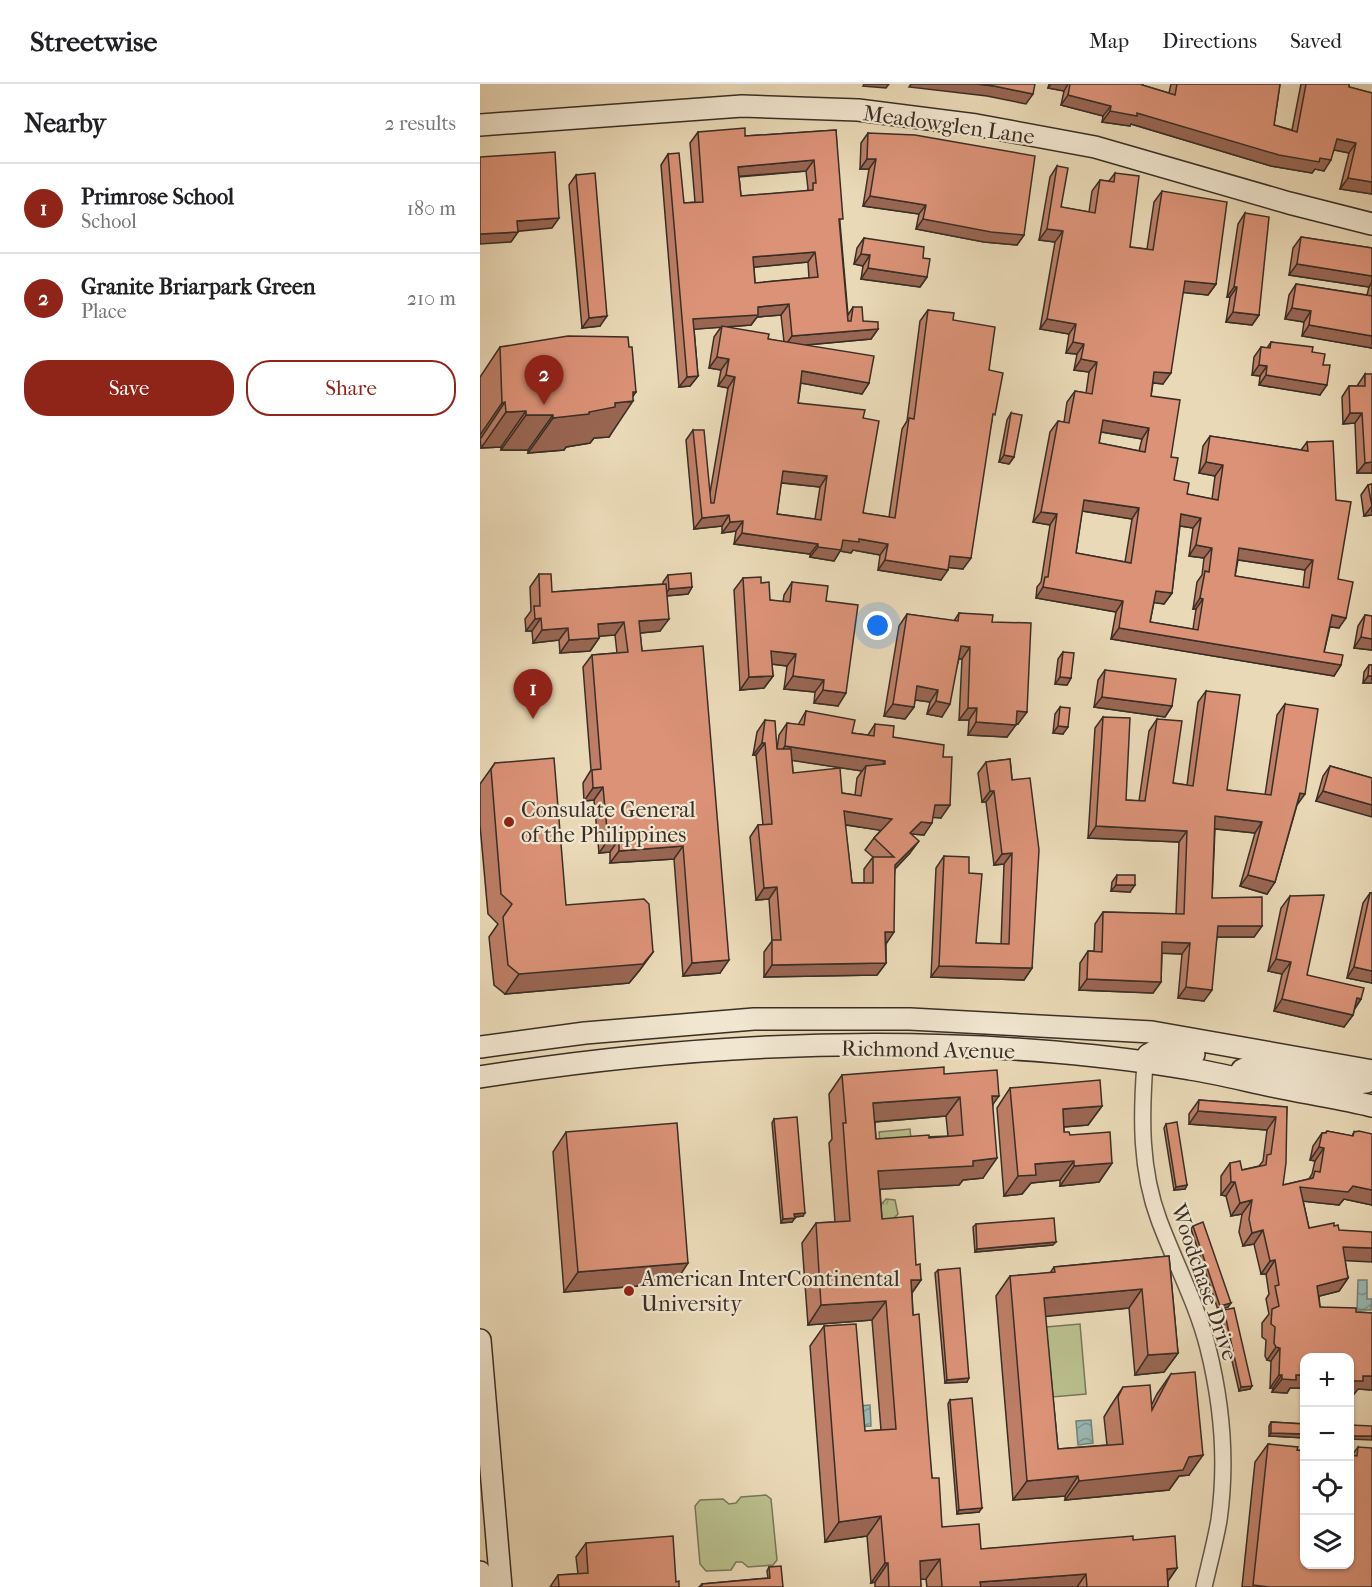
<!DOCTYPE html>
<html lang="en">
<head>
<meta charset="utf-8">
<style>
	:root { --surface:#fff; --page:#f6f6f6; --text:#202124; --muted:#757577; --line:#e0e0e0; --accent:#8f2418 }
	body { margin:0; font-family:"IM FELL French Canon",serif; background:var(--page); color:var(--text) }
	.controls { position:absolute; right:18px; bottom:18px; display:grid; overflow:hidden; border-radius:12px; box-shadow:0 2px 4px #0004 }
	.controls button { width:54px; height:54px; display:grid; place-items:center; padding:0; border:0; border-bottom:2px solid var(--line); background:var(--surface); color:var(--text); font:30px sans-serif }
	.you { position:absolute; left:398px; top:542px; width:21px; height:21px; margin:-15px; border:4px solid #fff; border-radius:50%; background:#1a73e8; box-shadow:0 0 0 9px #1a73e833 }
	.badge { display:grid; place-items:center; width:39px; height:39px; border-radius:50%; background:var(--accent); color:#fff; font-size:20px; font-weight:700 }
	.pin { position:absolute; translate:-50% -50px; filter:drop-shadow(0 2px 3px #0008) }
	.pin::after { content:''; position:absolute; top:32px; width:21px; height:18px; background:inherit; clip-path:polygon(0 0,100% 0,50% 100%) }
	.list { margin:0; padding:0; list-style:none }
	h2 { display:flex; justify-content:space-between; align-items:center; height:78px; margin:0; padding:0 24px; font-size:26px }
	h2 small { font-size:20px; font-weight:400; color:var(--muted) }
	.list li { display:grid; grid-template-columns:39px 1fr auto; gap:18px; align-items:center; box-sizing:border-box; height:90px; padding:0 24px; border-top:2px solid var(--line) }
	.list b { display:block; font-size:22px; white-space:nowrap }
	.list p { margin:0; font-size:20px; white-space:nowrap; color:var(--muted) }
	.list em { font-size:20px; font-style:normal; color:var(--muted) }
	.actions { display:flex; gap:12px; padding:18px 24px }
	.actions a { flex:1; padding:14px 0; border:2px solid var(--accent); border-radius:24px; text-align:center; font-size:21px; color:var(--accent) }
	.actions .main { background:var(--accent); color:#fff }
	.icon { flex:none; width:33px; height:33px; fill:none; stroke:currentColor; stroke-width:2; stroke-linecap:round; stroke-linejoin:round }
	.map { position:relative; flex:none; width:892px; height:1503px; overflow:hidden }
	header { display:flex; align-items:center; gap:36px; box-sizing:border-box; height:84px; padding:0 30px; background:var(--surface); border-bottom:2px solid var(--line) }
	header strong { font-size:28px }
	nav { display:flex; gap:33px; margin-inline-start:auto; font-size:21px }
	main { display:flex }
	aside { flex:1; background:var(--surface) }
	.map>svg:first-child { display:block }
</style>
</head>
<body>
<header>
<strong>Streetwise</strong>
<nav><a>Map</a><a>Directions</a><a>Saved</a></nav>
</header>
<main>
<aside>
<h2>Nearby<small>2 results</small></h2>
<ul class="list">
<li><span class="badge">1</span><div><b>Primrose School</b><p>School</p></div><em>180 m</em></li>
<li><span class="badge">2</span><div><b>Granite Briarpark Green</b><p>Place</p></div><em>210 m</em></li>
</ul>
<div class="actions"><a class="main">Save</a><a>Share</a></div>
</aside>
<div class="map">
<svg width="892" height="1503" viewBox="0 0 892 1503">
	<defs>
		<pattern id="grass-tufts" width="24" height="20" patternUnits="userSpaceOnUse" patternTransform="scale(1.5)"><rect width="24" height="20" fill="#b9bf8d"/><path d="M3 7l-1-3M5 7V3M7 7l1-3M15 17l-1-3M17 17v-4M19 17l1-3" fill="none" stroke="#979c73"/></pattern>
		<pattern id="water-waves" width="16" height="10" patternUnits="userSpaceOnUse" patternTransform="scale(1.5)"><rect width="16" height="10" fill="#98b9b4"/><path d="M0 5q4-4 8 0t8 0" fill="none" stroke="#7d9792"/></pattern>
	</defs>
	<rect width="100%" height="100%" fill="#ead9b7"/>
	<filter id="stains"><feTurbulence type="fractalNoise" baseFrequency=".00333" numOctaves="4"/><feColorMatrix values="0 0 0 0 .2 0 0 0 0 .09 0 0 0 0 .02 0 0 0 .5 -.17"/></filter>
	<radialGradient id="worn" r=".72"><stop offset=".6" stop-color="#630" stop-opacity="0"/><stop offset="1" stop-color="#630" stop-opacity=".3"/></radialGradient>
	<path fill="url(#grass-tufts)" stroke="#79765a" stroke-width="1.5" d="M406,1115L415,1116L418,1130L408,1140L399,1134L398,1124Z"/>
	<g fill="#b9bf8d" stroke="#79765a" stroke-width="1.5">
		<path d="M430,1045L432,1065L401,1067L399,1048Z"/>
		<path d="M600,1240L606,1310L572,1313L566,1243Z"/>
		<path d="M286,1411L291,1415L297,1476L293,1481L268,1483L262,1478H256L251,1486L226,1487L220,1480L215,1422L220,1416L243,1415L249,1420L256,1419L261,1413Z"/>
	</g>
	<g fill="url(#water-waves)" stroke="#72817b" stroke-width="1.5">
		<path d="M878,1196H887V1215H892L891,1226H877Z"/>
		<path d="M390,1321L391,1342L379,1343L378,1322Z"/>
		<path d="M611,1336L613,1359L598,1361L596,1337Z"/>
	</g>
	<g fill="none" stroke-linecap="round" stroke-linejoin="round">
		<g stroke="#65594a" stroke-width="18">
			<path id="street" d="M665,979C661,1033 660,1085 679,1136C695,1179 717,1220 728,1264C742,1320 747,1379 739,1436C735,1459 729,1481 724,1503"/>
		</g>
		<g stroke="#392e26" stroke-width="24">
			<g id="secondary">
				<path d="M0,41L262,22L378,26L496,41L615,63L809,119L892,140"/>
				<path d="M0,963L105,949L274,935H430L672,948L892,987"/>
				<path d="M665,979L668,971L677,966L714,970"/>
				<path d="M762,986L767,984L877,999L886,998L892,988"/>
				<path d="M0,993C188,963 384,952 575,968C619,972 665,977 710,985C743,990 775,999 807,1005C836,1011 864,1015 892,1022"/>
				<path d="M0,1256L21,1503"/>
				<path d="M0,1488L1,1503"/>
			</g>
		</g>
		<use href="#street" stroke="#f1e6d0" stroke-width="15"/>
		<use href="#secondary" stroke="#f1e6d0" stroke-width="21"/>
	</g>
	<g fill="#bc7e66" stroke="#392e26" stroke-width="1.5" fill-rule="evenodd">
		<path d="M569,0H663L662,1L689,9L691,0H800L794,41L812,46L821,0H869V3L892,9V110L860,105L869,69L854,66L844,87L835,85L832,89L791,82L651,40L650,42L622,38L623,32L581,21L584,7L568,4Z"/>
		<path d="M356,46L360,139L368,231L373,223L383,237L398,245L391,255L325,261L389,299L382,310L321,299L318,319L383,334V429L409,433L422,345L427,337L440,237L448,226L473,236L509,286L512,336L483,485L468,483L461,496L398,486L400,471L373,466L371,469L360,467L354,477L330,473V470L254,460L256,447L242,449V442L214,445L206,356L213,346L230,409L248,304L238,302L241,286L229,284L234,253L241,243L214,245L218,292L210,302L199,303L181,81L188,70L204,119L215,118L210,59L218,48L265,52ZM326,87L328,105L327,107L261,112L259,93ZM328,178L329,194L275,199L274,183ZM301,231L304,258L288,255L246,243L271,241L277,233ZM301,399L340,403L335,435L297,430Z"/>
		<path d="M388,49L544,151L537,161L504,158L436,145L439,130L383,122L389,85H380L381,59Z"/>
		<path d="M577,82L581,123L609,128L612,107L620,96L629,97L635,89L650,163L667,165L674,118L682,107L736,200L728,211L703,208L683,300L673,299L671,312L691,373L694,396L707,410L732,415L735,392L719,389L723,362L730,352L821,366L827,358L858,495L859,544L850,543L844,568L861,581L854,592L631,555L636,528L556,514L557,503L561,498L570,441L553,438L570,348L578,337L584,338L587,318L595,307L606,309L609,288L594,286L597,270L586,269L589,250L560,245L575,158L559,156L570,93ZM621,348L662,355L659,367L619,359ZM602,427L652,435L645,478L596,469ZM700,442L713,444L709,472L724,474L722,491L717,498L713,525H716L713,545L670,538L674,518L684,520L692,509ZM758,476L825,486L823,503L755,492Z"/>
		<path d="M96,91L120,242L102,244L89,101Z"/>
		<path d="M765,129L779,231L772,241L746,238L750,213H747L758,140Z"/>
		<path d="M821,153L892,164V264L822,252L824,238L805,235L809,211L816,200L887,211L889,203L809,191L813,164Z"/>
		<path d="M384,154L443,174L447,193L440,203L381,195L383,182L374,180L377,164Z"/>
		<path d="M791,258L832,268L843,281L840,311L779,301L780,292L772,291L774,273L781,263L787,264Z"/>
		<path d="M20,263L153,312L129,353L114,354L110,359L86,363L84,366L48,369V366H21V363L1,364L0,354V293Z"/>
		<path d="M885,290L892,389H877L875,339L863,340L862,313L869,302H877Z"/>
		<path d="M531,329L534,373L529,380L519,378L527,336Z"/>
		<path d="M892,400V431L884,432L881,411L888,401Z"/>
		<path d="M59,490L72,508L183,500V498L188,491L212,503L208,510L187,512L180,547L160,549L162,567L240,889L203,892L194,775L130,779V768L119,769L114,716L104,717L103,699L111,686L103,583L112,571L137,569L135,551L119,552V554L110,567L80,569L79,556L53,559L52,547H46L45,535L51,527L50,503Z"/>
		<path d="M263,494L281,499L290,516L303,518L304,511L312,498L346,517L358,622L334,619L335,608L304,605L307,582L292,580L293,592L284,604L260,606L254,506Z"/>
		<path d="M479,529L512,538L538,640H536L527,653L488,651L489,636H479L482,575H479L462,633L447,630L450,618L435,616L434,623L425,635L404,632L419,542L427,530L474,537Z"/>
		<path d="M885,531L892,532V566L874,564L878,542Z"/>
		<path d="M583,568L591,594L587,601L575,600L578,575Z"/>
		<path d="M889,581H892V599H883L884,588Z"/>
		<path d="M625,586L692,622L685,633L614,623L618,596Z"/>
		<path d="M726,607L747,706L785,711L797,631L805,620L817,721L795,798L787,810L760,802L775,749L735,745L732,814L782,842L774,853H737L724,917L698,914L702,870L682,869L681,898L673,909L599,906L600,879L608,867H614L615,840L623,828L696,830L699,758L608,754L615,644L623,633L646,716L659,717L669,647L677,635L693,699L707,701L718,618Z"/>
		<path d="M580,623L583,650L573,649L575,630Z"/>
		<path d="M326,627L372,649L388,651L395,640L413,653L463,673L461,734L453,733L444,751L432,750L430,769L415,785L406,860V879L397,891L284,893V868L292,857L289,815L276,816L270,753L278,741H283L276,671H273L277,648L285,636L297,665L299,651L307,639L318,641ZM312,676L382,687L377,694L375,711L362,709L313,689ZM365,741L401,746L394,754L385,766L393,773L384,785V799H372Z"/>
		<path d="M530,675L552,884L544,896L451,893L456,784L464,772L489,789L496,859L521,860L524,780L514,781L506,718H502L498,689L506,678Z"/>
		<path d="M15,679L86,821L173,868L159,887L149,899L25,910L14,901L9,853L18,840L8,830L0,741V700Z"/>
		<path d="M850,682L892,694L836,717L843,692Z"/>
		<path d="M637,791L650,808L631,807L632,798Z"/>
		<path d="M890,809H892V899L867,894L883,819Z"/>
		<path d="M810,812L827,891L881,915L874,926L873,931L864,943L794,927L802,890L788,887L801,824Z"/>
		<path d="M464,990L513,1020L503,1094L483,1096L479,1101L400,1105L402,1135L436,1181L441,1196L432,1209L433,1231L452,1394L462,1443L501,1465L653,1456L697,1484L688,1497V1503H447L446,1495H440L441,1503H395V1498L391,1499L387,1452L345,1458L330,1262L344,1242L385,1347L401,1346L392,1236L328,1241L322,1159L336,1139L355,1138L349,1059L352,1055L349,1010L362,991ZM466,1032L468,1052L396,1055L395,1038Z"/>
		<path d="M530,1004L622,1022L608,1041L584,1043V1048L632,1079L619,1098L580,1102V1096L551,1099L542,1110L524,1112L517,1024Z"/>
		<path d="M719,1016L807,1023L803,1101L829,1095L832,1090L835,1077L830,1076L833,1062L842,1049H845L847,1047L872,1052L874,1048L892,1121L864,1115L859,1121L823,1117L829,1144L865,1177L868,1194L859,1207L839,1212L840,1223L876,1228L892,1229V1306L878,1305L874,1310H870V1274H825V1304H810L807,1309L792,1308L793,1304H790L791,1277L787,1276L785,1272L786,1256L782,1253V1239L789,1230L786,1215L789,1210L786,1190H781L774,1160L763,1162L759,1148L762,1130L751,1132L746,1112L741,1111V1092L750,1079L762,1086L779,1082L783,1077L787,1046L709,1040V1030Z"/>
		<path d="M294,1035L323,1132L315,1133L312,1138L301,1139L292,1039Z"/>
		<path d="M686,1040L707,1101L705,1105L694,1106L684,1044Z"/>
		<path d="M86,1048L195,1199L84,1208L73,1068Z"/>
		<path d="M496,1140L573,1161L495,1168L493,1143Z"/>
		<path d="M713,1142L748,1223L738,1226L711,1145Z"/>
		<path d="M689,1172L698,1269L684,1288L655,1291L649,1224L565,1232L578,1365L627,1361L624,1333L630,1323L643,1303L672,1320L677,1310L691,1290L709,1391L699,1392L689,1406L585,1416V1412L533,1416L516,1212L530,1192L570,1189L574,1183Z"/>
		<path d="M458,1186L487,1298L465,1299L455,1189Z"/>
		<path d="M744,1226L770,1305L759,1307L741,1230Z"/>
		<path d="M470,1316L499,1428L477,1430L468,1320Z"/>
		<path d="M791,1338L825,1340V1354L789,1352V1342Z"/>
		<path d="M788,1360L817,1366L872,1371L878,1363L892,1503H762L775,1378Z"/>
		<path d="M106,1459L196,1498L199,1503H70L78,1491L98,1490L96,1473Z"/>
		<path d="M289,1483L303,1503H219L222,1500L288,1494L287,1487Z"/>
	</g>
	<g fill="#996653" stroke="#392e26" stroke-width="1.5">
		<path d="M384,0H409L406,4L383,2Z"/>
		<path d="M431,0H497L514,2L553,10L546,20L507,12L429,3Z"/>
		<path d="M571,0H588L584,7L568,4Z"/>
		<path d="M588,11L631,22L623,32L581,21Z"/>
		<path d="M630,27L657,29L851,76L844,87L835,85L832,89L791,82L651,40L650,42L622,38Z"/>
		<path d="M857,55L876,59L869,69L850,65Z"/>
		<path d="M387,75H396L389,85H380Z"/>
		<path d="M334,76L326,87L251,93L258,83Z"/>
		<path d="M868,94L892,98V110L860,105Z"/>
		<path d="M390,112L446,121L439,130L383,122Z"/>
		<path d="M79,134L72,144L30,148L37,137Z"/>
		<path d="M443,135L544,151L537,161L504,158L436,145Z"/>
		<path d="M567,145L583,147L575,158L559,156Z"/>
		<path d="M38,148L31,158L0,160V150Z"/>
		<path d="M335,168L328,178L265,184L273,173Z"/>
		<path d="M381,170L390,171L383,182L374,180Z"/>
		<path d="M817,180L892,192V198L889,203L809,191Z"/>
		<path d="M388,184L447,193L440,203L381,195Z"/>
		<path d="M705,197L736,200L728,211L698,208Z"/>
		<path d="M754,203H757L750,213H747Z"/>
		<path d="M309,220L301,231L277,233L271,241L205,246L213,235L278,223Z"/>
		<path d="M812,224L831,227L824,238L805,235Z"/>
		<path d="M753,228L779,231L772,241L746,238Z"/>
		<path d="M127,232L120,242L102,244L109,234Z"/>
		<path d="M567,235L596,240L589,250L560,245Z"/>
		<path d="M829,241L892,252V264L822,252Z"/>
		<path d="M398,245L391,255L304,263L312,252Z"/>
		<path d="M593,258L604,260L597,270L586,269Z"/>
		<path d="M237,273L249,275L241,286L229,284Z"/>
		<path d="M601,275L617,278L609,288L594,286Z"/>
		<path d="M779,281L787,282L780,292L772,291Z"/>
		<path d="M322,287L389,299L382,310L315,298Z"/>
		<path d="M674,288L691,289L683,300L667,298Z"/>
		<path d="M246,291L255,293L248,304L238,302Z"/>
		<path d="M786,291L847,301L840,311L779,301Z"/>
		<path d="M218,292L210,302L199,303L207,293Z"/>
		<path d="M153,308H156L149,318L153,317L129,353L114,354L110,359L86,363L84,366L48,369L73,334L109,328L135,319Z"/>
		<path d="M25,318L1,354H0V351L22,319Z"/>
		<path d="M46,327L21,363L1,364L26,328Z"/>
		<path d="M870,329H882L875,339L863,340Z"/>
		<path d="M46,331H73L48,366H21Z"/>
		<path d="M623,336L669,344L662,355L616,347Z"/>
		<path d="M524,371L534,373L529,380L519,378Z"/>
		<path d="M726,378L743,381L735,392L719,389Z"/>
		<path d="M892,378V389H877L885,379Z"/>
		<path d="M303,387L347,392L340,403L295,398Z"/>
		<path d="M604,416L659,424L652,435L596,426Z"/>
		<path d="M892,422V431L884,432Z"/>
		<path d="M561,428L577,430L570,441L553,438Z"/>
		<path d="M701,430L721,434L713,444L694,441Z"/>
		<path d="M249,431L242,442L214,445L222,434Z"/>
		<path d="M263,437L256,447L242,449L250,438Z"/>
		<path d="M262,449L338,460L330,470L254,460Z"/>
		<path d="M379,455L408,460L400,471L373,466L371,469L360,467L354,477L330,473L338,463L363,456Z"/>
		<path d="M716,461L732,464L724,474L709,472Z"/>
		<path d="M759,464L833,476L825,486L752,475Z"/>
		<path d="M470,472L491,474L483,485L463,483Z"/>
		<path d="M405,476L468,486L461,496L398,486Z"/>
		<path d="M212,503L208,510L185,512L189,505Z"/>
		<path d="M563,503L643,517L636,528L556,514Z"/>
		<path d="M676,507L692,509L684,520L669,518Z"/>
		<path d="M720,514L723,515L716,525H713Z"/>
		<path d="M852,531L866,534L859,544L845,542Z"/>
		<path d="M61,534L52,547H46L55,535Z"/>
		<path d="M189,535L180,547L150,550L159,537Z"/>
		<path d="M144,538L135,551L109,553L118,540Z"/>
		<path d="M88,544L79,556L53,559L62,546Z"/>
		<path d="M639,544L861,581L854,592L631,555Z"/>
		<path d="M881,553L892,555V566L874,564Z"/>
		<path d="M119,554L110,567L80,569L89,556Z"/>
		<path d="M481,562L490,563L482,575L473,574Z"/>
		<path d="M291,567L316,570L307,582L283,579Z"/>
		<path d="M293,592L284,604L260,606L269,593Z"/>
		<path d="M313,592L344,596L335,608L304,605Z"/>
		<path d="M888,592H892V599H883Z"/>
		<path d="M580,593L591,594L587,601L575,600Z"/>
		<path d="M437,602L458,606L450,618L429,615Z"/>
		<path d="M343,606L366,609L358,622L334,619Z"/>
		<path d="M622,613L692,622L685,633L614,623Z"/>
		<path d="M456,617L470,620L462,633L447,630Z"/>
		<path d="M413,620L434,623L425,635L404,632Z"/>
		<path d="M488,624H497L489,636H479Z"/>
		<path d="M537,627L547,628L538,640H528Z"/>
		<path d="M496,638L536,641L527,653L488,651Z"/>
		<path d="M578,642L588,643L583,650L573,649Z"/>
		<path d="M282,659H285L276,671H273Z"/>
		<path d="M305,662L405,677L397,689L386,682L382,687L296,674Z"/>
		<path d="M123,703L114,716L104,717L113,704Z"/>
		<path d="M510,707H514L506,718H502Z"/>
		<path d="M843,707L892,721V733L836,717Z"/>
		<path d="M820,709L825,710L817,721Z"/>
		<path d="M455,721H470L461,734L446,733Z"/>
		<path d="M364,727L412,735L404,747L355,739Z"/>
		<path d="M735,732L782,738L775,749L727,744Z"/>
		<path d="M441,738L452,739L444,751L432,750L422,761L430,749Z"/>
		<path d="M616,742L707,747L699,758L608,754Z"/>
		<path d="M139,755L130,768L119,769L128,756Z"/>
		<path d="M439,757L430,769L407,793L415,781Z"/>
		<path d="M203,762L194,775L130,779L139,767Z"/>
		<path d="M532,769L524,780L514,781L522,770Z"/>
		<path d="M768,791L795,798L787,810L760,802Z"/>
		<path d="M636,801H655L650,808L631,807Z"/>
		<path d="M297,803L289,815L276,816L284,804Z"/>
		<path d="M738,842H782L774,853H730Z"/>
		<path d="M405,848H414L406,860Z"/>
		<path d="M682,858L710,859L702,870L674,869Z"/>
		<path d="M173,868L159,887L149,899L25,910L39,890Z"/>
		<path d="M796,875L811,878L802,890L788,887Z"/>
		<path d="M249,876L240,889L203,892L212,879Z"/>
		<path d="M406,879L397,891L284,893L292,881Z"/>
		<path d="M459,882L552,884L544,896L451,893Z"/>
		<path d="M874,883L892,887V899L867,894Z"/>
		<path d="M607,895L681,898L673,909L599,906Z"/>
		<path d="M706,903L732,906L724,917L698,914Z"/>
		<path d="M877,914L881,915L873,927Z"/>
		<path d="M802,915L873,931L864,943L794,927Z"/>
		<path d="M512,1012H519L505,1031Z"/>
		<path d="M480,1013L466,1032L379,1039L393,1019Z"/>
		<path d="M622,1022L608,1041L569,1044L583,1025Z"/>
		<path d="M718,1027L796,1033L787,1046L709,1040Z"/>
		<path d="M839,1063L844,1064L835,1077L830,1076Z"/>
		<path d="M517,1074L503,1094L483,1096L479,1101L385,1106L398,1087Z"/>
		<path d="M594,1077L580,1096L551,1099L542,1110L524,1112L538,1092L555,1080Z"/>
		<path d="M632,1079L619,1098L580,1102L594,1082Z"/>
		<path d="M751,1098H755L746,1112L741,1111Z"/>
		<path d="M707,1101L705,1105L694,1106L696,1103Z"/>
		<path d="M873,1102L892,1106V1121L864,1115L859,1121L811,1116L820,1103Z"/>
		<path d="M772,1116L762,1130L751,1132L760,1119Z"/>
		<path d="M325,1129L323,1132L312,1133L314,1130Z"/>
		<path d="M315,1134L312,1138L301,1139L303,1135Z"/>
		<path d="M783,1146L774,1160L763,1162L772,1149Z"/>
		<path d="M576,1158L573,1161L495,1168L497,1165Z"/>
		<path d="M863,1163L892,1164V1178L854,1176Z"/>
		<path d="M795,1176L786,1190H781L790,1177Z"/>
		<path d="M208,1179L195,1199L84,1208L98,1188Z"/>
		<path d="M868,1194L859,1207L828,1215L837,1202Z"/>
		<path d="M431,1196H441L427,1215Z"/>
		<path d="M662,1205L649,1224L550,1234L564,1214Z"/>
		<path d="M406,1217L392,1236L328,1241L341,1221Z"/>
		<path d="M751,1219L748,1223L738,1226L740,1222Z"/>
		<path d="M796,1263L800,1264L791,1277L787,1276Z"/>
		<path d="M698,1269L684,1288L655,1291L668,1271Z"/>
		<path d="M799,1291H802L793,1304H790Z"/>
		<path d="M816,1291H825V1304H810L807,1309L792,1308L802,1295Z"/>
		<path d="M883,1292H892V1306L878,1305L874,1310H870V1297Z"/>
		<path d="M489,1294L487,1298L465,1299L467,1296Z"/>
		<path d="M772,1302L770,1305L759,1307L761,1303Z"/>
		<path d="M791,1349L825,1350V1354L789,1352Z"/>
		<path d="M870,1352H892V1356L870,1355Z"/>
		<path d="M723,1371L709,1391L699,1392L689,1406L585,1416L599,1397L709,1373Z"/>
		<path d="M598,1392L585,1412L533,1416L547,1397Z"/>
		<path d="M502,1424L499,1428L477,1430L479,1426Z"/>
		<path d="M401,1432L387,1452L345,1458L359,1438Z"/>
		<path d="M460,1475L446,1495L426,1496L440,1477Z"/>
		<path d="M405,1479H408L395,1498L391,1499Z"/>
		<path d="M697,1484L684,1503L687,1485Z"/>
		<path d="M606,1490L597,1503H497L500,1498Z"/>
	</g>
	<g fill="#db9277" stroke="#392e26" stroke-width="1.5" fill-rule="evenodd">
		<path d="M497,0H555L553,10L514,2Z"/>
		<path d="M590,0H663L662,1L695,11L697,0H800L794,41L817,48L826,0H869V3L892,9V98L868,94L876,59L857,55L851,76L840,74L839,78L799,71L657,29V32L630,27L631,22L588,11Z"/>
		<path d="M265,44V52L356,46L363,135H359L368,237H371L373,223H382L383,237L398,238V245L312,252L309,220L278,223V231L213,235L218,292L207,293L188,70L199,69L204,119L223,118L218,48ZM334,76L336,99H333V106L261,112L258,83ZM335,168L338,193L275,199L273,173Z"/>
		<path d="M388,49L435,51L555,72L544,151L511,148L443,135L446,121L390,112L396,75H387Z"/>
		<path d="M75,68L79,134L37,137L38,148L0,150V73Z"/>
		<path d="M577,82L588,84L581,123L615,129L620,96L634,98L635,89L659,92L650,163L673,166L682,107L747,118L736,200L705,197L691,289L674,288L671,312L700,316L691,373L698,374L694,396L709,399L707,410L738,416L743,381L726,378L730,352L828,367L827,358L853,357L856,416L871,418L858,495L873,498L866,534L852,531L844,568L863,571L861,581L639,544L643,517L563,503L565,493H568L577,430L561,428L578,337L589,339L595,307L612,310L617,278L601,275L604,260L593,258L596,240L567,235L583,147L567,145ZM623,336L669,344L665,368L619,359ZM604,416L659,424L651,479L596,469ZM701,430L721,434L716,461L732,464L729,488L725,487L720,514L723,515L718,546L670,538L676,507L692,509ZM759,464L833,476L829,504L755,492Z"/>
		<path d="M115,89L127,232L109,234L96,91Z"/>
		<path d="M765,129L789,133L779,231L753,228L757,203H754Z"/>
		<path d="M821,153L892,164V192L817,180Z"/>
		<path d="M384,154L444,163L443,174L450,175L447,193L388,184L390,171L381,170Z"/>
		<path d="M816,200L892,212V252L829,241L831,227L812,224Z"/>
		<path d="M448,226L474,229L473,236L515,243L509,286L523,289L515,331L513,330L491,474L470,472L468,486L405,476L408,460L379,455V458L363,456L361,466L338,463V460L262,449L263,437L250,438L249,431L222,434L213,346H224L231,419H234L255,293L246,291L249,275L237,273L242,242L289,250L288,255L394,272L389,299L322,287L318,319L385,326L383,334L399,337L383,429L415,434L429,334L434,335ZM303,387L347,392L341,436L297,430Z"/>
		<path d="M88,252L148,253L149,263H152L156,308H153V317L135,319V323L109,328V330L73,334V331H46V327L26,328L25,318L22,319L20,263Z"/>
		<path d="M791,258L833,263L832,268L845,270L843,281H850L847,301L786,291L787,282L779,281L781,263L790,264Z"/>
		<path d="M885,290H892V378L885,379L882,329H870L869,302H885Z"/>
		<path d="M531,329L542,331L534,373L524,371Z"/>
		<path d="M892,400V422L888,401Z"/>
		<path d="M211,489L212,503L189,505L188,491Z"/>
		<path d="M59,490H71L72,508L186,500L189,535L159,537L162,567L223,562L249,876L212,879L203,762L139,767V755L128,756L123,703L113,704L112,686L121,685L112,571L148,568L144,538L118,540L119,554L89,556L88,544L62,546L61,534L55,535L54,522H60Z"/>
		<path d="M281,493V499L289,498L290,516L310,518L312,498L348,502L346,517L378,521L366,609L343,606L344,596L313,592L316,570L291,567L293,592L269,593L263,494Z"/>
		<path d="M479,529L513,531L512,538L551,539L547,628L537,627L536,641L496,638L497,624H488L490,563L481,562L470,620L456,617L458,606L437,602L434,623L413,620L427,530L478,537Z"/>
		<path d="M885,531L892,532V555L881,553Z"/>
		<path d="M583,568L594,569L591,594L580,593Z"/>
		<path d="M889,581H892V592H888Z"/>
		<path d="M625,586L696,595L692,622L622,613Z"/>
		<path d="M726,607L760,611L747,706L791,711L805,620L838,625L825,710L820,709L795,798L768,791L782,738L735,732L732,814L782,813V842H738L732,906L706,903L710,859L682,858L681,898L607,895L608,867L622,868L623,828L704,830L707,747L616,742L623,633L650,634L646,716L665,717L677,635L702,637L693,699L713,702Z"/>
		<path d="M580,623L590,624L588,643L578,642Z"/>
		<path d="M326,627L375,636L372,649L394,652L395,640L414,642L413,653L464,661L463,673H472L470,721H455L452,739L441,738L430,749L439,757L415,781L414,848H405L406,879L292,881V856H301L297,803L284,804L278,741L292,740L285,659H282L285,636L295,637L297,665H311L313,689L360,684L362,709L381,712L386,682L405,680V677L305,662L307,639L324,641ZM364,727L412,735L394,754L414,773H393V799H372Z"/>
		<path d="M74,674L86,821L164,815L169,820L173,868L163,880L39,890L28,881L23,833L32,820L21,810L11,685L15,679Z"/>
		<path d="M530,675L532,696L550,694L559,766L552,884L459,882L464,772L489,773V789L502,790L496,859L529,860L532,769L522,770L514,707H510L506,678Z"/>
		<path d="M850,682L892,694V721L843,707Z"/>
		<path d="M637,791H655V801H636Z"/>
		<path d="M890,809H892V887L874,883Z"/>
		<path d="M844,811L827,891L884,904L881,915L877,914L873,931L802,915L811,878L796,875L810,812Z"/>
		<path d="M464,983V990L517,986L519,1012H512L517,1074L493,1077V1082L398,1087L402,1135L433,1132L436,1181L440,1180L441,1196H431L433,1231L439,1230L452,1394H459L462,1443L499,1440L501,1465L653,1452V1456L695,1452L697,1484L687,1485L688,1503H607L606,1490L500,1498L501,1503H462L460,1475L440,1477L441,1503H409L408,1479H405L401,1432L359,1438L344,1242L376,1240L385,1347L416,1345L406,1217L341,1221L336,1139L370,1137L363,1039H366L362,991ZM480,1013L483,1051L449,1054V1051L396,1055L393,1019Z"/>
		<path d="M620,996L622,1022L583,1025L584,1048H589L590,1051L630,1048L632,1079L594,1082V1077L555,1080L556,1091L538,1092L530,1004Z"/>
		<path d="M719,1016L807,1023L806,1079L803,1101L833,1094L835,1087L840,1088L844,1064L839,1063L842,1049H846L847,1047L873,1052L874,1048L879,1047L892,1050V1106L873,1102L868,1108L820,1103L829,1144L854,1139V1142L858,1141L859,1146L892,1148V1164L863,1163L868,1194L837,1202L840,1223L876,1224V1228L892,1229V1292H883V1297H870V1274H825V1291H816V1296L802,1295V1291H799L800,1264L796,1263L794,1259L795,1243L791,1240L792,1225L799,1222L795,1202L799,1201L795,1176L790,1177L783,1146L772,1149L769,1135L772,1116L760,1119L755,1098H751L750,1079L760,1077L762,1086L786,1081L787,1071L791,1070L796,1033L718,1027Z"/>
		<path d="M317,1033L325,1129L314,1130L315,1134L303,1135L294,1035Z"/>
		<path d="M697,1038L707,1101L696,1103L686,1040Z"/>
		<path d="M197,1039L208,1179L98,1188L86,1048Z"/>
		<path d="M574,1134L576,1158L497,1165L496,1140Z"/>
		<path d="M723,1138L751,1219L740,1222L713,1142Z"/>
		<path d="M689,1172L698,1269L668,1271L662,1205L564,1214L578,1365L643,1360L638,1313L643,1303L670,1301L672,1326L691,1290L715,1288L723,1371L709,1373L703,1386L599,1397L598,1392L547,1397L530,1192L575,1188L574,1183Z"/>
		<path d="M480,1184L489,1294L467,1296L458,1186Z"/>
		<path d="M754,1224L772,1302L761,1303L744,1226Z"/>
		<path d="M492,1314L502,1424L479,1426L470,1316Z"/>
		<path d="M791,1338L825,1340V1350L791,1349Z"/>
		<path d="M870,1341L892,1342V1352H870Z"/>
		<path d="M788,1360L818,1363L817,1366L825,1367V1480H870V1371L877,1372L878,1363L892,1364V1503H789L773,1501Z"/>
		<path d="M193,1452L196,1498L199,1497V1503H79L78,1491L108,1489L106,1459Z"/>
		<path d="M301,1482L303,1503H222V1500L290,1494L289,1483Z"/>
	</g>
	<g fill="#8f2418" stroke="#f1e6d0" stroke-width="2">
		<circle cx="29" cy="738" r="6"/>
		<circle cx="149" cy="1207" r="6"/>
	</g>
	<g text-anchor="middle" stroke-width="4.5" stroke-linejoin="round" paint-order="stroke">
		<g font-size="22" fill="#392e26" stroke="#f1e6d0">
			<text transform="translate(469 40) rotate(8)" y="8">Meadowglen Lane</text>
			<text transform="translate(448 965) rotate(1)" y="8">Richmond Avenue</text>
			<text transform="translate(725 1198) rotate(71)" y="8">Woodchase Drive</text>
		</g>
		<g font-size="22" fill="#392e26" stroke="#f1e6d0" text-anchor="start">
			<text x="41" y="733">Consulate General<tspan x="41" dy="25">of the Philippines</tspan></text>
			<text x="161" y="1202">American InterContinental<tspan x="161" dy="25">University</tspan></text>
		</g>
	</g>
	<rect width="100%" height="100%" filter="url(#stains)"/>
	<rect width="100%" height="100%" fill="url(#worn)"/>
</svg>
<div class="controls">
<button>+</button>
<button>−</button>
<button><svg class="icon" aria-label="locate" viewBox="0 0 24 24"><circle cx="12" cy="12" r="6"/><path d="M12 2v4M12 18v4M2 12h4M18 12h4"/></svg></button>
<button><svg class="icon" aria-label="layers" viewBox="0 0 24 24"><path d="M12 4l9 5-9 5-9-5zM3 14l9 5 9-5"/></svg></button>
</div>
<div class="you"></div>
<div class="pin badge" style="left:53px;top:635px">1</div>
<div class="pin badge" style="left:64px;top:321px">2</div>
</div>
</main>
</body>
</html>
